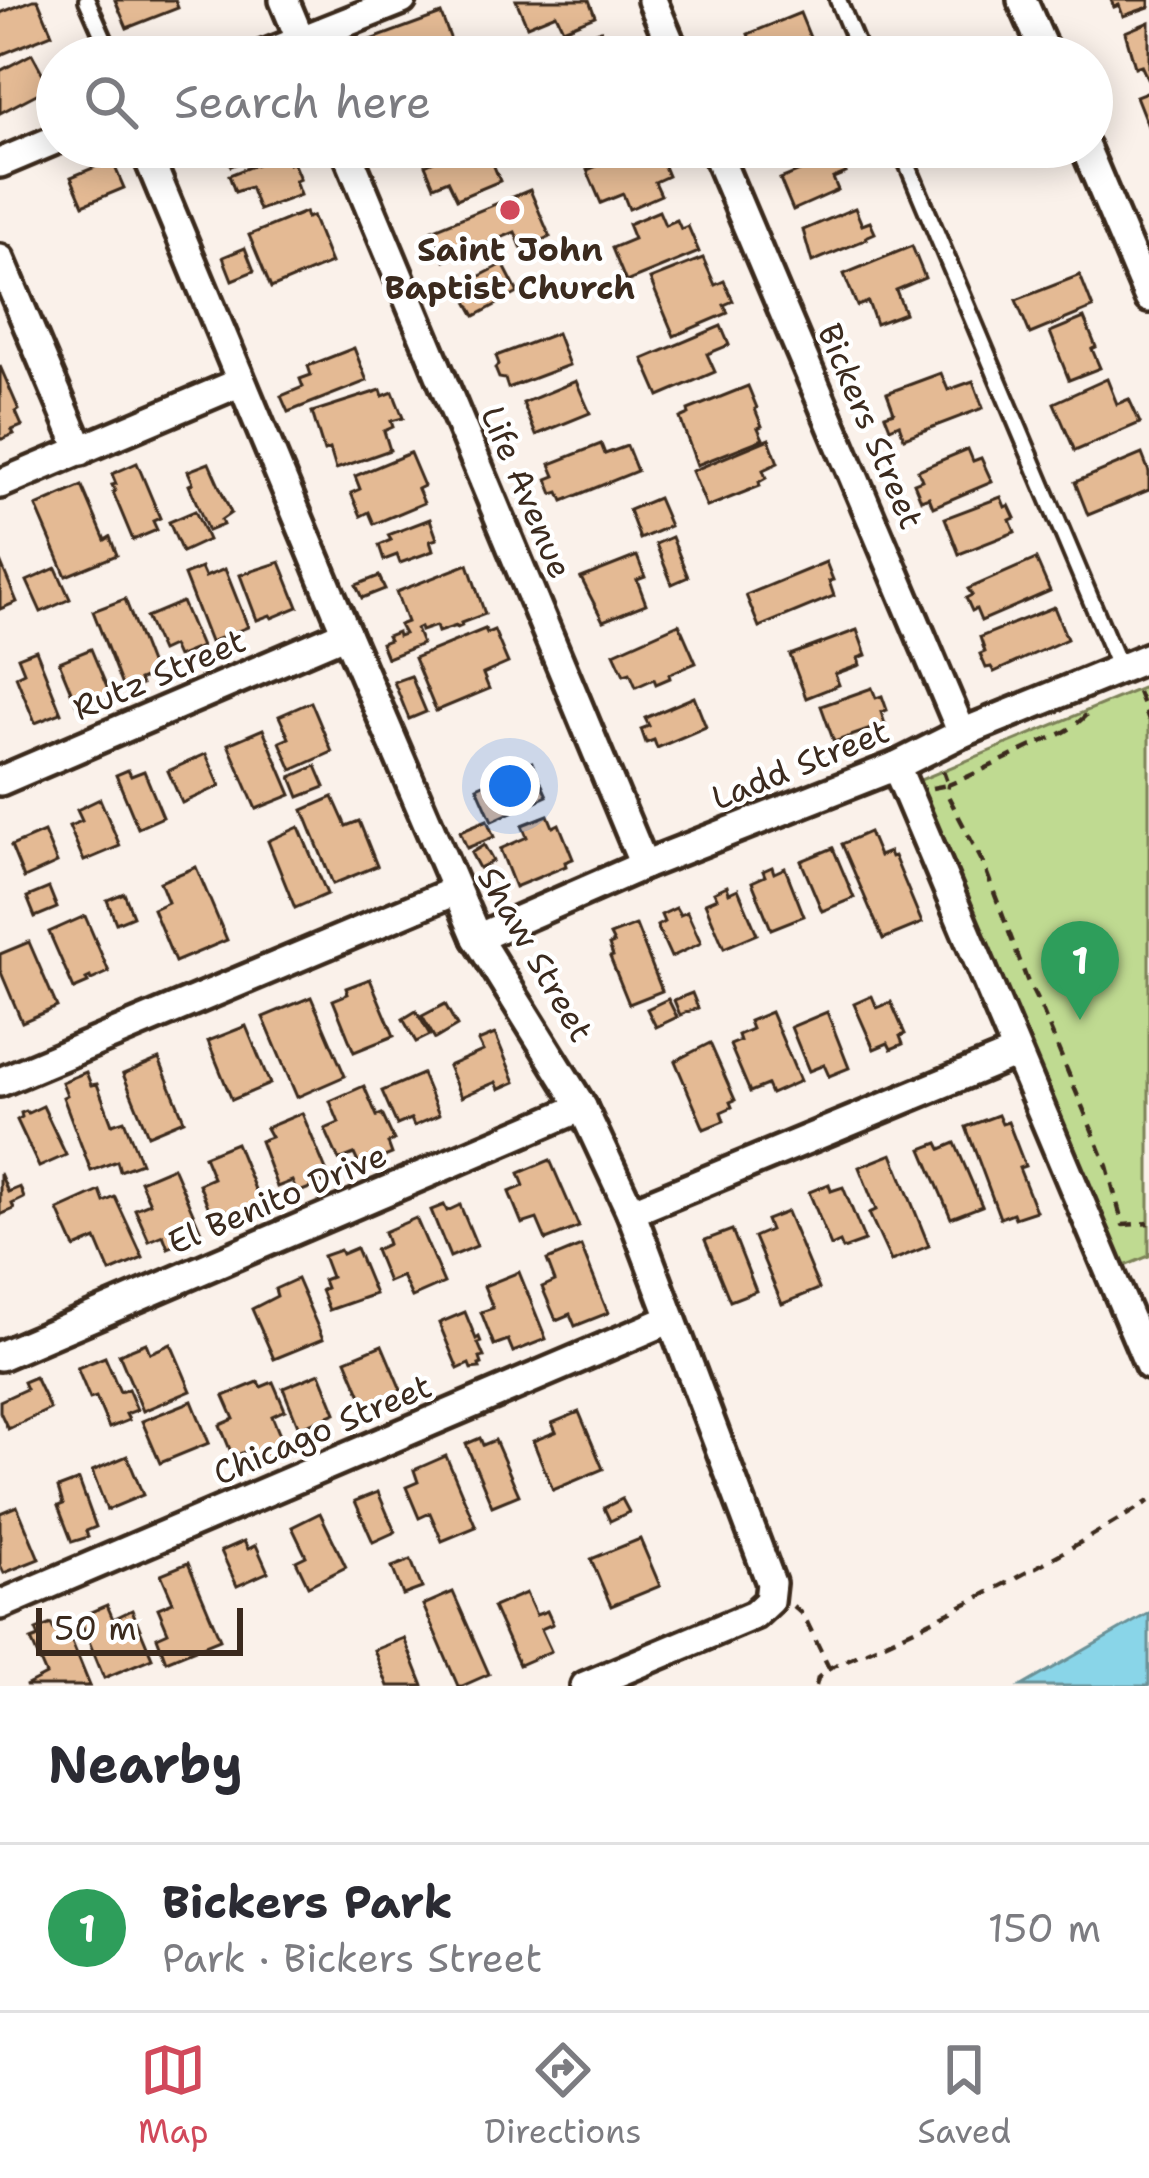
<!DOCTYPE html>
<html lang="en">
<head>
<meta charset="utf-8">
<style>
	:root { --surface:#fff; --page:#f7f7f7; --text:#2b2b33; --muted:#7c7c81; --line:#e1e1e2; --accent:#d1495b }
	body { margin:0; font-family:"Shantell Sans",sans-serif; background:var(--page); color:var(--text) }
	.scale { position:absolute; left:36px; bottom:30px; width:207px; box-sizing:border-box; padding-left:12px; border:6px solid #3b2a1e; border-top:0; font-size:33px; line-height:42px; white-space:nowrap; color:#3b2a1e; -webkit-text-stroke:9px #fff; paint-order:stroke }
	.you { position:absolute; left:510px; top:786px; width:42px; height:42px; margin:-30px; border:9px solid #fff; border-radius:50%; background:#1a73e8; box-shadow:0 0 0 18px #1a73e833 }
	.badge { display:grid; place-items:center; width:78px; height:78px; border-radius:50%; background:var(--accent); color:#fff; font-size:39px; font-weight:700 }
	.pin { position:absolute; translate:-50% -99px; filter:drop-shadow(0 3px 6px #0008) }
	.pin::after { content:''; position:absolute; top:63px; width:42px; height:36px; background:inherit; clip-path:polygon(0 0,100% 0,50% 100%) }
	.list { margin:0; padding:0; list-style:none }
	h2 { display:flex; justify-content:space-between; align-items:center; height:156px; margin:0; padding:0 48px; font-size:51px }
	h2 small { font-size:39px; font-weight:400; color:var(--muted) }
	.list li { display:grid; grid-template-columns:78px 1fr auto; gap:36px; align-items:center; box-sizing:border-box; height:168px; padding:0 48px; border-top:3px solid var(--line) }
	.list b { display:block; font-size:45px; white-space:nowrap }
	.list p { margin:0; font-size:39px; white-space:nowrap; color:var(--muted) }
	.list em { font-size:39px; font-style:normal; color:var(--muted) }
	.icon { flex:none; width:66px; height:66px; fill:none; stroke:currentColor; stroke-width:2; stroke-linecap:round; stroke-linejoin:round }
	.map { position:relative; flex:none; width:1149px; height:1686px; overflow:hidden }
	.search { position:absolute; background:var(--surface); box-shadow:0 6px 30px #0003; left:36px; right:36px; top:36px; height:132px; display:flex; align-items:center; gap:30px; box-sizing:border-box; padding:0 42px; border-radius:66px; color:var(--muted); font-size:45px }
	.sheet { height:324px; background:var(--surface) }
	nav { display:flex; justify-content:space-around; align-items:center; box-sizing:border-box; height:168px; border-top:3px solid var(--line); background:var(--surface); font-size:33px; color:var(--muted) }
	nav a { display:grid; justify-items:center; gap:6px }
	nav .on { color:var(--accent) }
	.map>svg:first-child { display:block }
</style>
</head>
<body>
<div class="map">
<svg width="1149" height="1686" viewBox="0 0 1149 1686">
	<rect width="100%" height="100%" fill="#faf1ea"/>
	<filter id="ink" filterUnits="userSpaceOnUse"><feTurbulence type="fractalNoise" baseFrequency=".00833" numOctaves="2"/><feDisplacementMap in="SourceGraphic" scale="24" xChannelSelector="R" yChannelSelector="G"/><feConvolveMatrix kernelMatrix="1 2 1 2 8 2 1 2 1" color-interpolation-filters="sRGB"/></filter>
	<g filter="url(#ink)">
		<path fill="#bfda91" stroke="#7d8258" stroke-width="3" d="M1149,685V1256L1115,1270L913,783Z"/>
		<path fill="#89d5e8" stroke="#6a9197" stroke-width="3" d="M1149,1613V1686H1022Z"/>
		<g fill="#e4ba94" stroke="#3b2a1e" stroke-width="3">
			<path d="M33,0H38L52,34L0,55V13Z"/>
			<path d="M115,0H175L178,8L127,28Z"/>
			<path d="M516,0H589L595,16L563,29L556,14L527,26Z"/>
			<path d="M1111,0H1149V7L1123,16L1119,5L1114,7Z"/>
			<path d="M800,13L818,57H749L746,49L753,47L748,34Z"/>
			<path d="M441,14L456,53L445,57H351L349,52L364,46L362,43Z"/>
			<path d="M1149,22V80H1148L1141,65L1135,67L1125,32Z"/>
			<path d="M601,30L613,57H535Z"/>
			<path d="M32,54L50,87L0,113V71Z"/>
			<path d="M1149,91V129L1136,96Z"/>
			<path d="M196,147H277L231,166L226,153L202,163Z"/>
			<path d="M466,147H486L500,181L457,199L448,180L434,186L425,165Z"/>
			<path d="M643,147H656L668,176L655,182L661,195L629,209L623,194L601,203L587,170Z"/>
			<path d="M285,153L289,164L293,162L300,179L295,181L300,195L259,210L250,187L235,192L229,175Z"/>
			<path d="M839,155L846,173L833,178L838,190L793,210L780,179Z"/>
			<path d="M112,160L124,188L83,205L71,177Z"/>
			<path d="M530,190L550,237L522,249L515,232L445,261L432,230Z"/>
			<path d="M855,208L862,225L870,222L875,233L866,237L867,239L812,262L803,230Z"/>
			<path d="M659,211L665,225L677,220L681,229L688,226L699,252L626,282L612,248L634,239L628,224Z"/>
			<path d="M305,212L307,218L312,216L331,263L271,288L249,235Z"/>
			<path d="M912,246L925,278L896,290L905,313L876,324L868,302L857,306L844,274Z"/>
			<path d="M245,248L254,271L232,280L223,257Z"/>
			<path d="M703,258L715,285L724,281L733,301L724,305L728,313L674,336L650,279Z"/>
			<path d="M503,264L518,293L475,316L459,287Z"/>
			<path d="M1080,275L1093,308L1030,334L1016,300Z"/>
			<path d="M1084,318L1096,347L1092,349L1100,368L1069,380L1050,332Z"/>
			<path d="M721,326L729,345L707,354L715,372L659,396L643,359Z"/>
			<path d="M557,333L569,365L508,388L505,379L499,378L495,368L499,364L496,356Z"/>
			<path d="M354,348L367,381L288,412L281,396L303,387L300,379L311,375L308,366Z"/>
			<path d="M0,366L19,410L16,412L22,426L12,430L14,434L0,440Z"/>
			<path d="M941,373L948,390L973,381L983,408L904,438L899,424L890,428L885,415L894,412L887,393Z"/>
			<path d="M1107,379L1117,404L1129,399L1140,423L1075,451L1054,403Z"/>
			<path d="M576,381L590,413L536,435L523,403Z"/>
			<path d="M748,386L757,408L755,409L762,426L758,428L763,439L697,465L680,418L689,414L688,410Z"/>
			<path d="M381,390L383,396L393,392L403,418L391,421L393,427L384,431L390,450L336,469L330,449L324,451L312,412Z"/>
			<path d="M769,439L778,463L763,470L766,478L759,482L760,486L707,507L692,471Z"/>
			<path d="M601,444L605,454L627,446L637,471L563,501L559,492L553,494L547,479L555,476L550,464Z"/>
			<path d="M968,449L973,461L981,458L992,482L933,507L929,497L921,500L914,483L922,480L918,470Z"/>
			<path d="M410,453L424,486L418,489L424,503L374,524L369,512L361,516L351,493L360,489L355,476Z"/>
			<path d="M1142,454L1149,472V490L1088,515L1075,482Z"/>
			<path d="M137,463L160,518L153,521L157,530L133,540L113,492L115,491L112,485L116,484L112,474Z"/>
			<path d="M209,463L231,513L221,520L223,525L208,531L189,485L193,483L188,471Z"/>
			<path d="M82,486L105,540L110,537L117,555L66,576L36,506Z"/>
			<path d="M1001,497L1005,507L1009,505L1015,518L1010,520L1015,532L959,554L945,518Z"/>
			<path d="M658,498L670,526L640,539L629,510Z"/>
			<path d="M195,511L208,540L182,552L169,522Z"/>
			<path d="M430,519L437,539L430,541L433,551L400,563L397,555L384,560L379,545L391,540L388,535Z"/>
			<path d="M672,537L688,577L672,584L656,544Z"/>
			<path d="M637,556L645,577L637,580L646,604L603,621L581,578Z"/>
			<path d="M1036,559L1050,591L981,621L976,609L972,611L966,598L972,595L968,589Z"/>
			<path d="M0,561L17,602L0,609Z"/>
			<path d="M280,562L298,607L272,618L270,615L257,620L240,575Z"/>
			<path d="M826,562L833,580L829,581L834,596L759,627L746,595Z"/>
			<path d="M468,564L485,614L461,623L462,626L457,628L456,626L438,632L436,626L421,631L420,627L416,629L422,644L387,658L381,643L389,640L387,636L397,632L398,636L404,634L399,625L407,622L396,592Z"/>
			<path d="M56,568L70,599L41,612L27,581Z"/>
			<path d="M201,568L205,577L225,569L248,627L210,642L184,575Z"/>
			<path d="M379,576L385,589L362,598L356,585Z"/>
			<path d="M125,599L154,674L139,680L141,685L124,691L93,611Z"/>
			<path d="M182,602L201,647L177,657L172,646L161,651L146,617Z"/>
			<path d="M1054,607L1067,639L994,672L991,667L986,668L980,654L985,652L980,637Z"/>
			<path d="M679,624L696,663L669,674L670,678L656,684L654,679L636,687L630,673L624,675L614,653Z"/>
			<path d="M485,629L487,633L494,630L508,663L483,674L489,689L436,711L414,658Z"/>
			<path d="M857,630L866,655L858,658L860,665L835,674L839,685L806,698L790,655Z"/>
			<path d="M91,649L111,697L94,704L93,699L77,706L59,662Z"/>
			<path d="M36,650L61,713L35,723L16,676L24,672L18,657Z"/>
			<path d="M411,676L426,712L409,719L394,682Z"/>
			<path d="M872,688L876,698L882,696L887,710L881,712L885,724L834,742L821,706Z"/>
			<path d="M694,697L706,727L657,748L654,740L646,743L641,729L649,726L645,718Z"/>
			<path d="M311,702L332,752L292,770L280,742L289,738L279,716Z"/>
			<path d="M263,729L291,795L256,809L228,744Z"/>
			<path d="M206,754L220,786L182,803L168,771Z"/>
			<path d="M532,762L547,796L492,821L477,787Z"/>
			<path d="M316,766L325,787L299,797L291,777Z"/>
			<path d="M128,770L131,776L144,771L163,817L138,828L116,775Z"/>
			<path d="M333,797L346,826L359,821L377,866L333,884L303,810Z"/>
			<path d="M100,799L120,846L84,861L69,826L82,821L77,810Z"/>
			<path d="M548,815L553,827L559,824L573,859L565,862L566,866L515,887L500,849L527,837L522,825Z"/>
			<path d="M487,820L494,837L467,848L460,831Z"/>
			<path d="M299,827L327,894L295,908L268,841Z"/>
			<path d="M44,832L57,863L24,878L11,846Z"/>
			<path d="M869,832L879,856L889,852L891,857L894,856L922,923L883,939L842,844Z"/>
			<path d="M484,845L493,861L479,868L471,853Z"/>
			<path d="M833,848L854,898L822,911L801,861Z"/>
			<path d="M196,867L227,940L175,962L153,909L168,902L160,882Z"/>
			<path d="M772,867L774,873L785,868L804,916L771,929L752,882L765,876L763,871Z"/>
			<path d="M727,886L729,893L738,889L757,934L724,948L705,903L717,898L714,892Z"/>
			<path d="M49,888L57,908L35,917L27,897Z"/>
			<path d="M124,893L133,916L116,923L107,900Z"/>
			<path d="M676,908L680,915L687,912L701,943L671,957L657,926L664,922L661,915Z"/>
			<path d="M85,916L109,972L91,980L90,977L86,979L88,983L74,989L49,932Z"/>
			<path d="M636,925L662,991L629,1004L610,957L613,956L609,945L614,943L610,935Z"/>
			<path d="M29,942L57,1007L22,1022L0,970V954Z"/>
			<path d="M370,979L394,1036L354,1052L333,1000L348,994L346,988Z"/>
			<path d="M692,993L698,1008L680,1015L674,1000Z"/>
			<path d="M872,996L877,1008L891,1002L905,1034L900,1036L903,1044L891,1049L888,1043L874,1049L854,1004Z"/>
			<path d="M311,997L345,1076L297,1097L263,1017Z"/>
			<path d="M668,999L677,1017L656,1027L647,1009Z"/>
			<path d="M445,1004L457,1026L435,1039L422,1016Z"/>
			<path d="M416,1011L430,1035L416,1042L403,1019Z"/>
			<path d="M771,1012L800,1081L771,1094L767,1085L750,1092L730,1045L740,1041L738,1035L752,1029L749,1021Z"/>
			<path d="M827,1012L849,1068L829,1076L824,1065L809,1071L791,1027Z"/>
			<path d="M246,1026L270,1084L232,1100L208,1041Z"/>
			<path d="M495,1034L515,1082L499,1089L496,1082L461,1097L448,1066L483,1051L478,1041Z"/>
			<path d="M710,1043L735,1100L730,1102L732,1107L721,1112L724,1121L704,1129L675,1061Z"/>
			<path d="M159,1059L184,1120L148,1135L123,1074Z"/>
			<path d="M86,1072L91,1085L97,1084L112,1124L124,1120L141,1163L120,1171L117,1161L91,1171L63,1097L67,1095L62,1082Z"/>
			<path d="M422,1074L439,1115L414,1126L411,1119L397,1125L382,1091Z"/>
			<path d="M364,1086L377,1116L382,1114L394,1140L388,1143L392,1154L360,1167L354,1154L339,1160L325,1129L339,1123L330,1101Z"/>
			<path d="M43,1106L66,1155L39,1167L17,1120L22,1117L21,1113L26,1111L28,1113Z"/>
			<path d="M302,1113L330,1180L297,1193L292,1181L277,1187L260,1141L271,1137L266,1128Z"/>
			<path d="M998,1115L1002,1124L1008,1122L1025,1166L1019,1168L1036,1211L1015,1218L1013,1213L1000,1218L966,1127Z"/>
			<path d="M236,1143L263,1209L231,1222L226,1210L212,1216L199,1184L213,1178L204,1156Z"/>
			<path d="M938,1143L941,1149L955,1143L982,1206L951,1218L922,1149Z"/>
			<path d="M892,1154L929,1246L891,1261L869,1213L876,1210L859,1167Z"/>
			<path d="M550,1160L579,1227L546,1240L537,1219L522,1224L509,1192L524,1186L519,1173Z"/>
			<path d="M173,1167L202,1234L168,1248L163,1235L149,1241L135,1209L150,1203L140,1181Z"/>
			<path d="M0,1173L8,1192L20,1187L24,1198L12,1204L14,1209L0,1215Z"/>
			<path d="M829,1184L831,1191L843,1187L865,1241L843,1249L840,1242L831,1246L809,1192Z"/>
			<path d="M100,1191L104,1202L115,1197L143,1258L110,1272L96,1239L75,1248L58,1210Z"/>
			<path d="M444,1205L447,1211L460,1205L477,1246L450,1257L431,1210Z"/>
			<path d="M787,1212L819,1289L782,1304L754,1237L770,1230L766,1220Z"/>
			<path d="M416,1218L444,1283L412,1297L402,1276L388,1282L375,1250L388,1244L384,1232Z"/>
			<path d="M732,1230L756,1291L730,1301L705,1240Z"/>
			<path d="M581,1246L608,1313L575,1326L570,1314L556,1320L542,1287L555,1281L547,1260Z"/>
			<path d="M356,1248L375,1294L329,1310L321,1290L326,1288L323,1280L331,1277L323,1256L340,1250L342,1254Z"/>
			<path d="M519,1272L546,1339L513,1352L508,1340L494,1345L481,1312L493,1308L484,1286Z"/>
			<path d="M297,1279L323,1339L274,1359L252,1309L277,1296L275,1289Z"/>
			<path d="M465,1312L476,1339L479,1337L481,1342L478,1343L484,1357L480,1358L482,1364L479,1365L480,1368L471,1369L469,1364L458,1369L439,1323Z"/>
			<path d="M146,1343L150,1353L171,1344L191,1391L143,1411L119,1354Z"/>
			<path d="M382,1345L401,1390L365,1405L346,1360Z"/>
			<path d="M105,1357L120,1392L128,1389L137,1410L126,1414L129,1420L109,1428L96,1397L90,1399L77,1368Z"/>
			<path d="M320,1373L336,1413L299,1428L283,1388Z"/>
			<path d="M35,1377L50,1409L8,1429L0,1412V1401L26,1389L23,1382Z"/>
			<path d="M258,1382L261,1387L273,1382L285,1410L272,1416L286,1450L254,1464L248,1450L233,1457L220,1425L234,1419L224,1396Z"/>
			<path d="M192,1401L209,1443L160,1463L142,1421Z"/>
			<path d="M579,1412L603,1469L553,1490L533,1441L556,1432L552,1423Z"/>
			<path d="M480,1438L483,1445L495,1440L519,1495L492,1506L466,1444Z"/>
			<path d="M127,1456L143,1495L107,1510L92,1471Z"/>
			<path d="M446,1456L476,1527L442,1541L430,1513L419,1518L406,1487L418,1482L414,1470Z"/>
			<path d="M79,1480L96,1527L86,1531L88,1537L72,1542L58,1506L63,1504L58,1488Z"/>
			<path d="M378,1492L395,1532L373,1542L355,1501Z"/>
			<path d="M622,1499L629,1512L610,1521L604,1508Z"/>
			<path d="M17,1506L39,1559L4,1573L0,1565V1513Z"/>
			<path d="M320,1513L346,1567L308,1586L296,1561L306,1556L292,1527Z"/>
			<path d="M640,1539L660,1586L611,1606L591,1559Z"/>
			<path d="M244,1541L248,1549L256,1545L268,1572L237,1586L221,1551Z"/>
			<path d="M411,1560L422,1588L403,1595L392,1567Z"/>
			<path d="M188,1563L220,1639L166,1661L157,1637L168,1632L158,1608L173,1602L161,1574Z"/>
			<path d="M453,1592L489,1674L462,1686H458L423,1605Z"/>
			<path d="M526,1593L536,1615L547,1611L553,1624L541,1629L551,1651L519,1665L493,1607Z"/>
			<path d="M107,1605L113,1619L132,1610L152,1658L104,1678L79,1617Z"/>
			<path d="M51,1624L54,1630L65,1625L90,1686H25L46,1675L31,1640L39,1637L36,1630Z"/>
			<path d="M404,1638L423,1686H388L374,1650Z"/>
		</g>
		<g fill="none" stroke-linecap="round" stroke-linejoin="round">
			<g stroke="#3b2a1e" stroke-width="22">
				<g id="lane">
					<path d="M87,0L112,57"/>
					<path d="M838,0L862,57"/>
					<path d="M900,147L1120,669"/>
				</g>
			</g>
			<g stroke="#3b2a1e" stroke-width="36">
				<g id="street">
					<path d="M284,0L306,53"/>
					<path d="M652,0L676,57"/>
					<path d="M1022,0L1047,57"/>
					<path d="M259,57L402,0"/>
					<path d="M144,147L346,633L477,938L582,1107L631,1212L771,1583L769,1601L754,1615L585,1686"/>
					<path d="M345,147L644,865"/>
					<path d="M714,147L962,733"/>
					<path d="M1085,147L1149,298"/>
					<path d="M0,163L57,139"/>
					<path d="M0,259L81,451"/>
					<path d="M0,484L241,382"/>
					<path d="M896,766L1149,1365"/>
					<path d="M0,781L346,633"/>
					<path d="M477,938L644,865L896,766L962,733L1149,657"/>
					<path d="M0,1082L455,891"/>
					<path d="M631,1212L1016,1053"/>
					<path d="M0,1356L582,1107"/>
					<path d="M0,1605L671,1319"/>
				</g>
			</g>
			<g stroke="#3b2a1e" stroke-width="4.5" stroke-dasharray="12 9" stroke-linecap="butt">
				<path d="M1138,692L1149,720"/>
				<path d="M1086,715C1067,735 1051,737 1028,748C1001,761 975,774 948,785L947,794L983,863L1027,980L1042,1010L1107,1166L1123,1225L1149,1223"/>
				<path d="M932,788L948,785L943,771"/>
				<path d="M793,1606L804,1616L829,1668"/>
				<path d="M816,1686L818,1678L829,1668C942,1618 1044,1567 1149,1501"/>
			</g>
			<use href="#lane" stroke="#fff" stroke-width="14"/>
			<use href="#street" stroke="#fff" stroke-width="27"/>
		</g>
	</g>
	<circle fill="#d1495b" stroke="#fff" stroke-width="4.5" cx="510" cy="210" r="12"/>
	<g text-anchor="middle" stroke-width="9" stroke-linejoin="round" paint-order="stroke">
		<g font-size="33" font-weight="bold" fill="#3b2a1e" stroke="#fff">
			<text x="510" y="261">Saint John<tspan x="510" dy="38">Baptist Church</tspan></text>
		</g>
		<g font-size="33" fill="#3b2a1e" stroke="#fff">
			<text transform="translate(871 426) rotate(67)" y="12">Bickers Street</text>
			<text transform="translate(527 492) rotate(67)" y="12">Life Avenue</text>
			<text transform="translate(159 674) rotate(-23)" y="12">Rutz Street</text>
			<text transform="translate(800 764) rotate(-22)" y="12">Ladd Street</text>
			<text transform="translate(536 954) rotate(60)" y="12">Shaw Street</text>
			<text transform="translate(277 1198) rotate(-23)" y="12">El Benito Drive</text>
			<text transform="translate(322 1429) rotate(-23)" y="12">Chicago Street</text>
		</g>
	</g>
</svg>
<div class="scale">50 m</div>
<div class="you"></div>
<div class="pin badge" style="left:1080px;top:1020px;background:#2e9e5b">1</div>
<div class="search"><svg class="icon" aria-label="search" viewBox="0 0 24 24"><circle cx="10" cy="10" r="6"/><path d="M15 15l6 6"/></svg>Search here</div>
</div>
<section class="sheet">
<h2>Nearby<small></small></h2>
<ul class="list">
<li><span class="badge" style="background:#2e9e5b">1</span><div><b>Bickers Park</b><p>Park · Bickers Street</p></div><em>150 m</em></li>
</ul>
</section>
<nav>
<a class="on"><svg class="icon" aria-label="map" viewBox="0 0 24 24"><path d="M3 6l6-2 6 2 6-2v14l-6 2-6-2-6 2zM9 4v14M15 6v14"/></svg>Map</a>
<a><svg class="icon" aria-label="directions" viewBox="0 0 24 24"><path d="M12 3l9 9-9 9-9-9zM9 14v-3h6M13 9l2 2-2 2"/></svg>Directions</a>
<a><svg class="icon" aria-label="saved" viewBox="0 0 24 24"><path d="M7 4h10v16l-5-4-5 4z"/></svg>Saved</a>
</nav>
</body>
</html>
